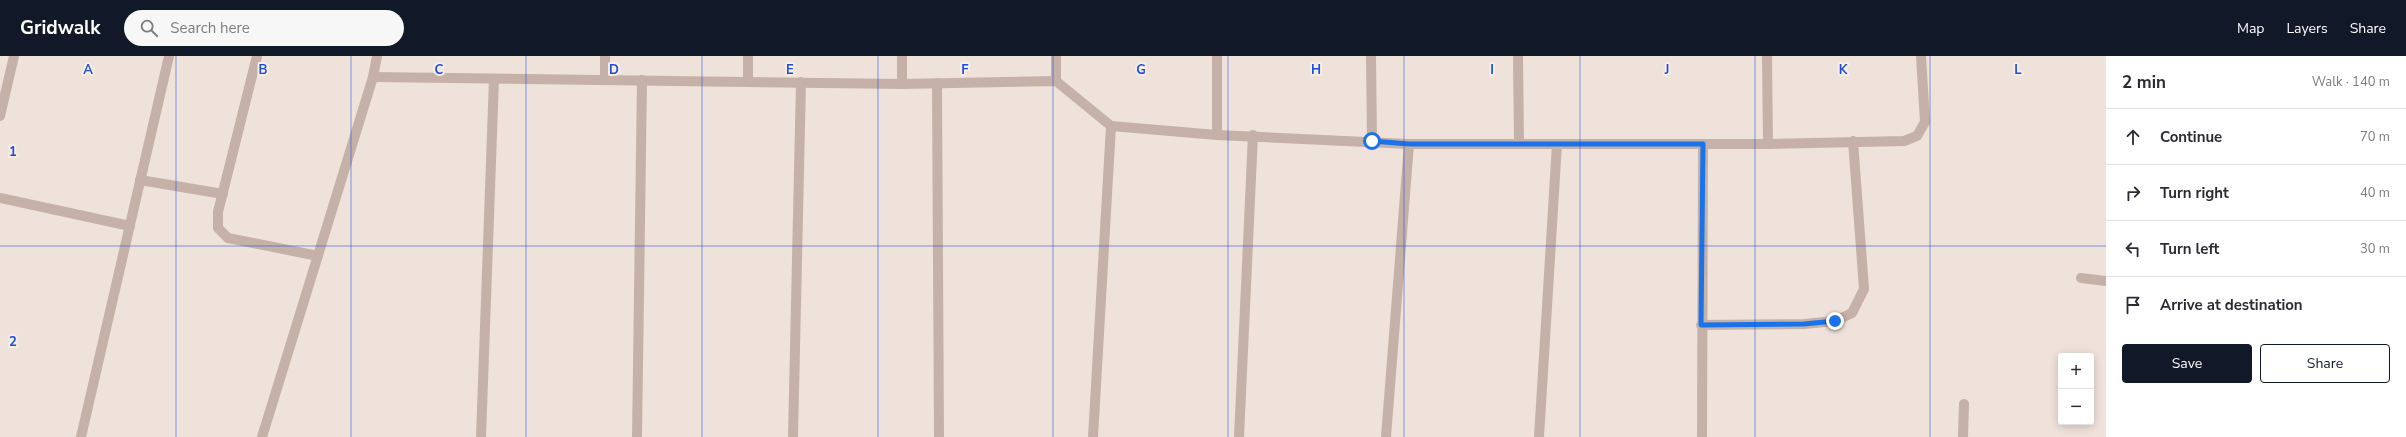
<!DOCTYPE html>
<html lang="en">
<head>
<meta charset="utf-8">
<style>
	:root { --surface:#fff; --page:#f7f7f7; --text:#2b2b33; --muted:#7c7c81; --line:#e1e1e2; --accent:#111827 }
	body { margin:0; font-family:"Nunito Sans",sans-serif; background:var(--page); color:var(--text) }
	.controls { position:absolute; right:12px; bottom:12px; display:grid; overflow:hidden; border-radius:4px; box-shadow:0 2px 10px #0003 }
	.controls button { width:36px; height:36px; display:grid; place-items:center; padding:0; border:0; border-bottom:1px solid var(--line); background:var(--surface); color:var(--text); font:20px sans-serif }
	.stop { position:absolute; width:12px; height:12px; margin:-9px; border:3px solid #1a73e8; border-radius:50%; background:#fff }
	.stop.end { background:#1a73e8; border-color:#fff; box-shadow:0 1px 4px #0008 }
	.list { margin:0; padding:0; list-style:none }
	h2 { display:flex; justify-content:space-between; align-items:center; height:52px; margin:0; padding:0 16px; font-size:17px }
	h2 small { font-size:13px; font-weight:400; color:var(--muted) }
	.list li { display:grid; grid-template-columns:26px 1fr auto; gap:12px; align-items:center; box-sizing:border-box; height:56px; padding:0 16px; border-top:1px solid var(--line) }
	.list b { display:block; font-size:15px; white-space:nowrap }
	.list em { font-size:13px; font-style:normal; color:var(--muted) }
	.actions { display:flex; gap:8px; padding:12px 16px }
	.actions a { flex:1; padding:9px 0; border:1px solid var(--accent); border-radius:4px; text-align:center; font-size:14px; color:var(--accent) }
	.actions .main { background:var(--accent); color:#fff }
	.icon { flex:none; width:22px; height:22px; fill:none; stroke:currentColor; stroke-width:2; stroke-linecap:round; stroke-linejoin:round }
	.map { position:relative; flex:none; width:2106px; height:381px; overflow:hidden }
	header { display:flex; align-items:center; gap:24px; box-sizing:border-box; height:56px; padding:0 20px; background:var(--accent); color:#fff }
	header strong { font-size:19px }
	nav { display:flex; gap:22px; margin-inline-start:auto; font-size:14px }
	.search { width:280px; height:36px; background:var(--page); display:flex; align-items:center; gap:10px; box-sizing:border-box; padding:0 14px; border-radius:22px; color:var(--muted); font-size:15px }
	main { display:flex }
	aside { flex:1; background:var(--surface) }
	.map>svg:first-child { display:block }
</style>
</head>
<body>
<header>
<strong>Gridwalk</strong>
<div class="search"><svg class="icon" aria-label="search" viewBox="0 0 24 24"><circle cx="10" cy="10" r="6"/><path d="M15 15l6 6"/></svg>Search here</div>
<nav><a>Map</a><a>Layers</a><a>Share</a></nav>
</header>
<main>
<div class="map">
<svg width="2106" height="381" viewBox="0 0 2106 381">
	<rect width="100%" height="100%" fill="#efe2db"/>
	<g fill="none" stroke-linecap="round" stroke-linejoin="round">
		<g stroke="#c5b1a8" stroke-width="10">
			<path d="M257,0L218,156V172L228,182L318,200"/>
			<path d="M605,0V24"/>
			<path d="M748,0V26"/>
			<path d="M1217,0V79"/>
			<path d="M1371,0L1372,85"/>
			<path d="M1518,0L1519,88"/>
			<path d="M1767,0L1768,88"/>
			<path d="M373,21L902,28L1056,25L1111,70L1093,381"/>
			<path d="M1056,25V0"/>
			<path d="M937,27L939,381"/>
			<path d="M902,28V0"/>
			<path d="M0,60L14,0"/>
			<path d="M1111,70L1217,79L1409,88H1768L1904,85L1917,80L1925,66L1921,0"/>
			<path d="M140,124L223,138"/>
			<path d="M0,142L130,170"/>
			<path d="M2081,222L2106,225"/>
			<path d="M1701,269L1804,268L1835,265L1852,257L1864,233L1853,85"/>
			<path d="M81,381L169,0"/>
			<path d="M262,381L373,21L377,0"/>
			<path d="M481,381L494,23"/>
			<path d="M637,381L642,24"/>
			<path d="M793,381L801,26"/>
			<path d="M1239,381L1253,79"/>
			<path d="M1386,381L1409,88"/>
			<path d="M1539,381L1557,88"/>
			<path d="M1702,381L1703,88"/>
			<path d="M1963,381L1964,348"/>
		</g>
	</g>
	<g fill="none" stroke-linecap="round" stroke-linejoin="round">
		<path stroke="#1a73e8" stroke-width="5" d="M1372,85L1409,88H1703L1701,269L1804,268L1835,265"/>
	</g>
	<path fill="none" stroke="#1d4ed8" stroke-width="1" stroke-opacity="0.55" d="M176,0V381M351,0V381M526,0V381M702,0V381M878,0V381M1053,0V381M1228,0V381M1404,0V381M1580,0V381M1755,0V381M1930,0V381M0,190H2106"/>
	<g font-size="13" text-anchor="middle" font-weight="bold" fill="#1d4ed8" stroke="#f7ede6" stroke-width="4" stroke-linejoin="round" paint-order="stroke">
		<text x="88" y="18">A</text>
		<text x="263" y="18">B</text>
		<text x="439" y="18">C</text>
		<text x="614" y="18">D</text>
		<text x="790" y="18">E</text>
		<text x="965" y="18">F</text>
		<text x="1141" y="18">G</text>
		<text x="1316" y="18">H</text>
		<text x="1492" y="18">I</text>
		<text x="1667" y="18">J</text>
		<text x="1843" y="18">K</text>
		<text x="2018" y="18">L</text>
		<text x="13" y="100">1</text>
		<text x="13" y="290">2</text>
	</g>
</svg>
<div class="controls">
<button>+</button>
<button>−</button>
</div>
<div class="stop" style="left:1372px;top:85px"></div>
<div class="stop end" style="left:1835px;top:265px"></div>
</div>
<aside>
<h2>2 min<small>Walk · 140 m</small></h2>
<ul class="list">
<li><svg class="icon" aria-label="ahead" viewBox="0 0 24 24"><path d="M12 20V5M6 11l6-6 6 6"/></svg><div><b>Continue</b></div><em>70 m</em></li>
<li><svg class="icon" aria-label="right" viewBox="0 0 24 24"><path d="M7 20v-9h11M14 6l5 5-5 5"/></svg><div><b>Turn right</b></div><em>40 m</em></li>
<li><svg class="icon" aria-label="left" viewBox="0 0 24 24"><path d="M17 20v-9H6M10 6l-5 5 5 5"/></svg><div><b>Turn left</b></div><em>30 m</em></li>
<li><svg class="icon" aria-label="arrive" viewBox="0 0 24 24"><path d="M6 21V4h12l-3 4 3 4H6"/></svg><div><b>Arrive at destination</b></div></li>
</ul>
<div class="actions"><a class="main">Save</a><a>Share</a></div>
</aside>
</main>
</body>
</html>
